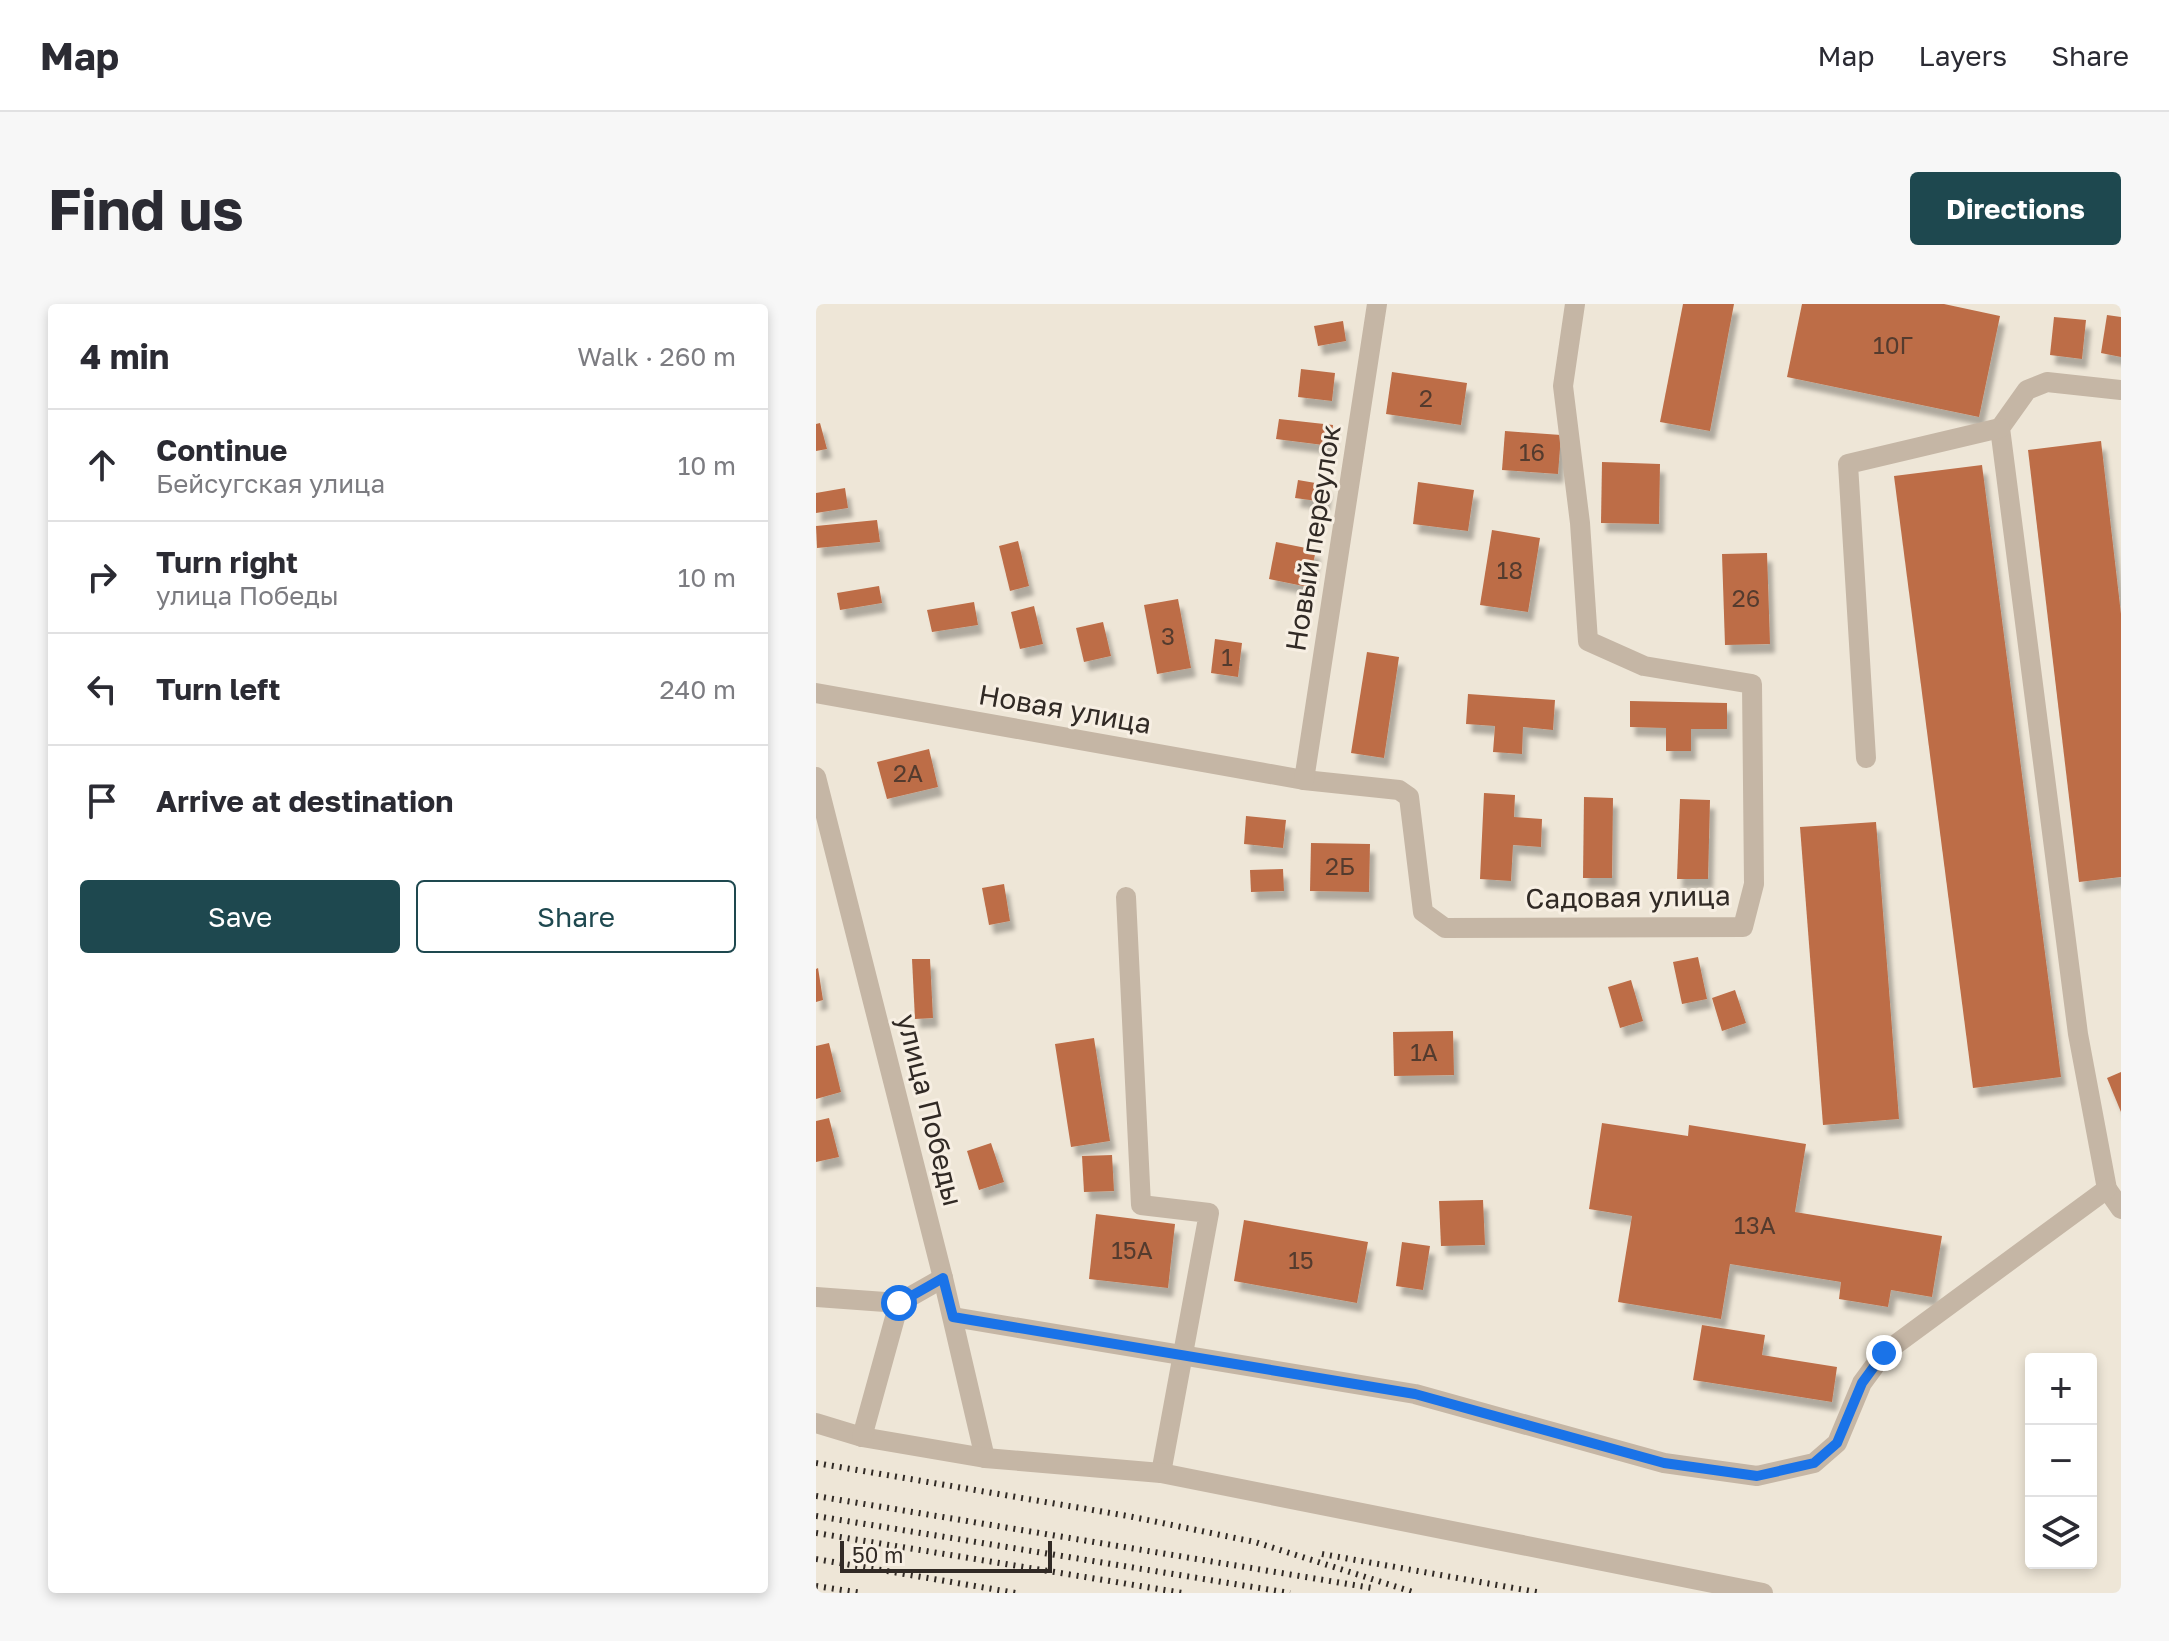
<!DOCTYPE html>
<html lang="en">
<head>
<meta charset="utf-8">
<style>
	:root { --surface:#fff; --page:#f7f7f7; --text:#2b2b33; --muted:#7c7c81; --line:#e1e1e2; --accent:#1e484f }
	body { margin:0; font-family:"Golos Text",sans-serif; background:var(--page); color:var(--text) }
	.controls { position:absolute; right:24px; bottom:24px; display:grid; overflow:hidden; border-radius:8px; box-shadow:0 4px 12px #0003 }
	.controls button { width:72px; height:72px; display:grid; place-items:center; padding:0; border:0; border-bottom:2px solid var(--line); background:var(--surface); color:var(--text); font:40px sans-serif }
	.scale { position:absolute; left:24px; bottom:20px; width:212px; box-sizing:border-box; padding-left:8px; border:4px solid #312a25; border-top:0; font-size:22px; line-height:28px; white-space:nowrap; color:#312a25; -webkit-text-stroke:6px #f7efe3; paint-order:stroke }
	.stop { position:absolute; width:24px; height:24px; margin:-18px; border:6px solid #1a73e8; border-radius:50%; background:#fff }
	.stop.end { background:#1a73e8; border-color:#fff; box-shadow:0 2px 8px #0008 }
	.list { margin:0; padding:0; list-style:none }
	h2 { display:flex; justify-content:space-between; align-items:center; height:104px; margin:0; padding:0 32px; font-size:34px }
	h2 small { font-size:26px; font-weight:400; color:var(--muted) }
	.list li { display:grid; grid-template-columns:52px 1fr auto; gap:24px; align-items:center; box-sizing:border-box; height:112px; padding:0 32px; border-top:2px solid var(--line) }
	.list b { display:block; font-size:30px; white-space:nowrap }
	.list p { margin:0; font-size:26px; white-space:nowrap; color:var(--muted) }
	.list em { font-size:26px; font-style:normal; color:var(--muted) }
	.actions { display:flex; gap:16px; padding:24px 32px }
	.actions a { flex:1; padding:18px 0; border:2px solid var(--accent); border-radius:8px; text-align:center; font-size:28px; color:var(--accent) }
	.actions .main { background:var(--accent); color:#fff }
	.icon { flex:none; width:44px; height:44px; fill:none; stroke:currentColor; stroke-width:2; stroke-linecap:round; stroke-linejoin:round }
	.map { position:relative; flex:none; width:1305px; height:1289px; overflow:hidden; border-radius:8px }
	header { display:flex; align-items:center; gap:48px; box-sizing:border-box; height:112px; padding:0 40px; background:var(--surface); border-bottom:2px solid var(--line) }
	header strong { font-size:38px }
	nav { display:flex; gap:44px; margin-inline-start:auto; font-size:28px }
	.intro { display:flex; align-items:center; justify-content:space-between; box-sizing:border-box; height:192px; padding:0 48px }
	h1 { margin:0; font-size:56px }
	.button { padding:20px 36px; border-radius:8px; background:var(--accent); color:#fff; font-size:28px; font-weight:700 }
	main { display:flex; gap:48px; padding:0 48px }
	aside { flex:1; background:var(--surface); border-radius:8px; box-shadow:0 4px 12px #0003 }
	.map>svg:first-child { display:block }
</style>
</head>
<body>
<header>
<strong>Map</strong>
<nav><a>Map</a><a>Layers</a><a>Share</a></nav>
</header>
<div class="intro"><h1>Find us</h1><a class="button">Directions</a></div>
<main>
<aside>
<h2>4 min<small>Walk · 260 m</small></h2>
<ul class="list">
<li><svg class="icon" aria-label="ahead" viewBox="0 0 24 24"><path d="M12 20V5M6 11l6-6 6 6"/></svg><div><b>Continue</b><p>Бейсугская улица</p></div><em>10 m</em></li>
<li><svg class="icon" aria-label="right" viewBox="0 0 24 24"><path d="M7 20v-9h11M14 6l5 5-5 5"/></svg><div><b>Turn right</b><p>улица Победы</p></div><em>10 m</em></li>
<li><svg class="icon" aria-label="left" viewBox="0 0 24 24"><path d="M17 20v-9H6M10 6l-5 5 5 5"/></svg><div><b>Turn left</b></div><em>240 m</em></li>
<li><svg class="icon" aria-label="arrive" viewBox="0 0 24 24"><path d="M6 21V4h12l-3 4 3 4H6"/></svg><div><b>Arrive at destination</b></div></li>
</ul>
<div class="actions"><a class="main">Save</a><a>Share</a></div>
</aside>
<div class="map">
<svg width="1305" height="1289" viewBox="0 0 1305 1289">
	<defs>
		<filter id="shadow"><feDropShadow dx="5" dy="9" stdDeviation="2" flood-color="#0004"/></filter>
	</defs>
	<rect width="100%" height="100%" fill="#eee6d7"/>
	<g fill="#bd6d47" filter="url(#shadow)">
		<path d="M867,0H918L894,127L844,118Z"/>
		<path d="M986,0H1128L1184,12L1163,113L971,73Z"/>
		<path d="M1291,11L1305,13V53L1285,49Z"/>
		<path d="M1238,13L1270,16L1266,55L1234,51Z"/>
		<path d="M527,17L530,37L502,42L498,22Z"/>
		<path d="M485,65L519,69L516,97L482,93Z"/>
		<path d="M576,68L651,79L645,121L570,110Z"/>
		<path d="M463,115L517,121L515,142L460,135Z"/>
		<path d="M4,119L11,145L0,147V120Z"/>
		<path d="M689,127L745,131L742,170L686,166Z"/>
		<path d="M1285,137L1305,310V573L1263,578L1212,146Z"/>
		<path d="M786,158L844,160L843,220L785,219Z"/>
		<path d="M1166,161L1245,773L1157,784L1078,172Z"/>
		<path d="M482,176L511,181L509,198L479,194Z"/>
		<path d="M602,178L658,186L652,227L597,220Z"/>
		<path d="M29,184L32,204L0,209V189Z"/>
		<path d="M61,216L64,238L1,244L0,222Z"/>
		<path d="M676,226L724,234L712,308L664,301Z"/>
		<path d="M202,237L213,282L194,287L183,242Z"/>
		<path d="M460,238L500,246L492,283L453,275Z"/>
		<path d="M951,249L954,340L909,341L906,250Z"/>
		<path d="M63,282L66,299L24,306L21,289Z"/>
		<path d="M362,295L375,364L341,370L328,301Z"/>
		<path d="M158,298L162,321L116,328L111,306Z"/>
		<path d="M218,302L227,340L204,345L195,308Z"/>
		<path d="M287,318L295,352L268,358L260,324Z"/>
		<path d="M399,335L426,339L422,373L395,369Z"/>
		<path d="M551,348L583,353L568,454L535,449Z"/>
		<path d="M652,390L739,396L737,426L707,423L706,450L677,448L679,422L650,420Z"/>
		<path d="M814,397L911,399V425H875V447H850V424L814,423Z"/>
		<path d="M113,445L122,483L71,495L61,458Z"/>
		<path d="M668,489L699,491L698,513L726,515L725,543L697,541L695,577L664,575Z"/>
		<path d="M768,493L797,494L796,574H767Z"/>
		<path d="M864,495L894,496L892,575H861Z"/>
		<path d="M430,512L470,516L467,544L428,540Z"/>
		<path d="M1060,518L1083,815L1007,821L984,523Z"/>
		<path d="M495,539L554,540L553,588L494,587Z"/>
		<path d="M467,565L468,587L435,588L434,566Z"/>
		<path d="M188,580L194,617L173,621L166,584Z"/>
		<path d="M882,653L891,695L866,700L857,658Z"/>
		<path d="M96,655H114L117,714L99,715Z"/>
		<path d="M2,664L7,696L0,698V665Z"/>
		<path d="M815,676L827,717L804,724L792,683Z"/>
		<path d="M919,686L930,719L906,727L896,694Z"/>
		<path d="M637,727L638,771L578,772L577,728Z"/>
		<path d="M278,734L294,837L255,843L239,740Z"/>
		<path d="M13,739L25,788L0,795V742Z"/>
		<path d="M1305,768V808L1291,774Z"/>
		<path d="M13,814L23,853L0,858V817Z"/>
		<path d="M786,819L872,832L873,821L990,840L979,908L1126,932L1116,993L1075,986L1072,1003L1023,995L1025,978L914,960L905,1015L802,998L816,912L773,905Z"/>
		<path d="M175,839L188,878L163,886L151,847Z"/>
		<path d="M296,851L298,887L268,888L266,852Z"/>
		<path d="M667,896L669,941L625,942L623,897Z"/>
		<path d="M280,910L359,920L352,984L273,975Z"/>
		<path d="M428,916L552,938L541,999L418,977Z"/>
		<path d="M586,938L614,942L607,986L580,982Z"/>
		<path d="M886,1021L949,1031L946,1051L1021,1063L1016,1098L877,1076Z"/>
	</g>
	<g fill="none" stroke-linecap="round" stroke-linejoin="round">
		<g stroke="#c5b6a5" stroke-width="20">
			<path d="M1305,86L1231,78L1211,86L1184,124L1262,730L1291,885L1305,905"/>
			<path d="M0,389L488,476L583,486L593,493L607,608L629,624L927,623L938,580L936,380L828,362L772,337L764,219L747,82L759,0"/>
			<path d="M1050,454L1032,160L1184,124"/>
			<path d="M0,473L127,974L169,1154"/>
			<path d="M488,476L561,0"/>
			<path d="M310,593L325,901L393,909L345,1169"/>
			<path d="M0,993L83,999L127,974"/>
			<path d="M137,1013L599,1090L848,1159L941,1172L998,1159L1021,1139L1046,1079L1068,1049L1291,885"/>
			<path d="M0,1119L46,1133L169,1154L345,1169L947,1289"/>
			<path d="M46,1133L83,999"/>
		</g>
		<g stroke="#312a25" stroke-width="6" stroke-dasharray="2 6" stroke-linecap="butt">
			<path d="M0,1159L312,1212L439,1238L600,1289"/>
			<path d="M0,1192L556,1284"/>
			<path d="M0,1212L474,1289"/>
			<path d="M0,1229L367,1289"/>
			<path d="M506,1250L726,1289"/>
			<path d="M0,1255L200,1289"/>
			<path d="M0,1282L46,1289"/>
		</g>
	</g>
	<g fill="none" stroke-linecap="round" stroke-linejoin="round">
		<path stroke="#1a73e8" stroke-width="10" d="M83,999L127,974L137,1013L599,1090L848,1159L941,1172L998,1159L1021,1139L1046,1079L1068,1049"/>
	</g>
	<g text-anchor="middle" stroke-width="6" stroke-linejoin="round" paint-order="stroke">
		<g font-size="24" fill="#543b2e">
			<text x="1077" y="50">10Г</text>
			<text x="610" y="103">2</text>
			<text x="716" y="157">16</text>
			<text x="694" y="275">18</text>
			<text x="930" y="303">26</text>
			<text x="352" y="341">3</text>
			<text x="411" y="362">1</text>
			<text x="92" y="478">2А</text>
			<text x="524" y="571">2Б</text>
			<text x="608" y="757">1А</text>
			<text x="939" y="930">13А</text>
			<text x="316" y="955">15А</text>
			<text x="485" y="965">15</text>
		</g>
		<g font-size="28" fill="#312a25" stroke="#f7efe3">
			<text transform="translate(497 234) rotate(-81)" y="10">Новый переулок</text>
			<text transform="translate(249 405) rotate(10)" y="10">Новая улица</text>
			<text transform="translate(812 593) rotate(-1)" y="10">Садовая улица</text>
			<text transform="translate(114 806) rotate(76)" y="10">улица Победы</text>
		</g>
	</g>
</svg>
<div class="controls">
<button>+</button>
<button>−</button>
<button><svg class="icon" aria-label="layers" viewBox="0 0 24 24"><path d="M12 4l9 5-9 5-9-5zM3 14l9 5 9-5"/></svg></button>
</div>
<div class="scale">50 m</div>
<div class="stop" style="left:83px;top:999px"></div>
<div class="stop end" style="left:1068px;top:1049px"></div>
</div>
</main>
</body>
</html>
